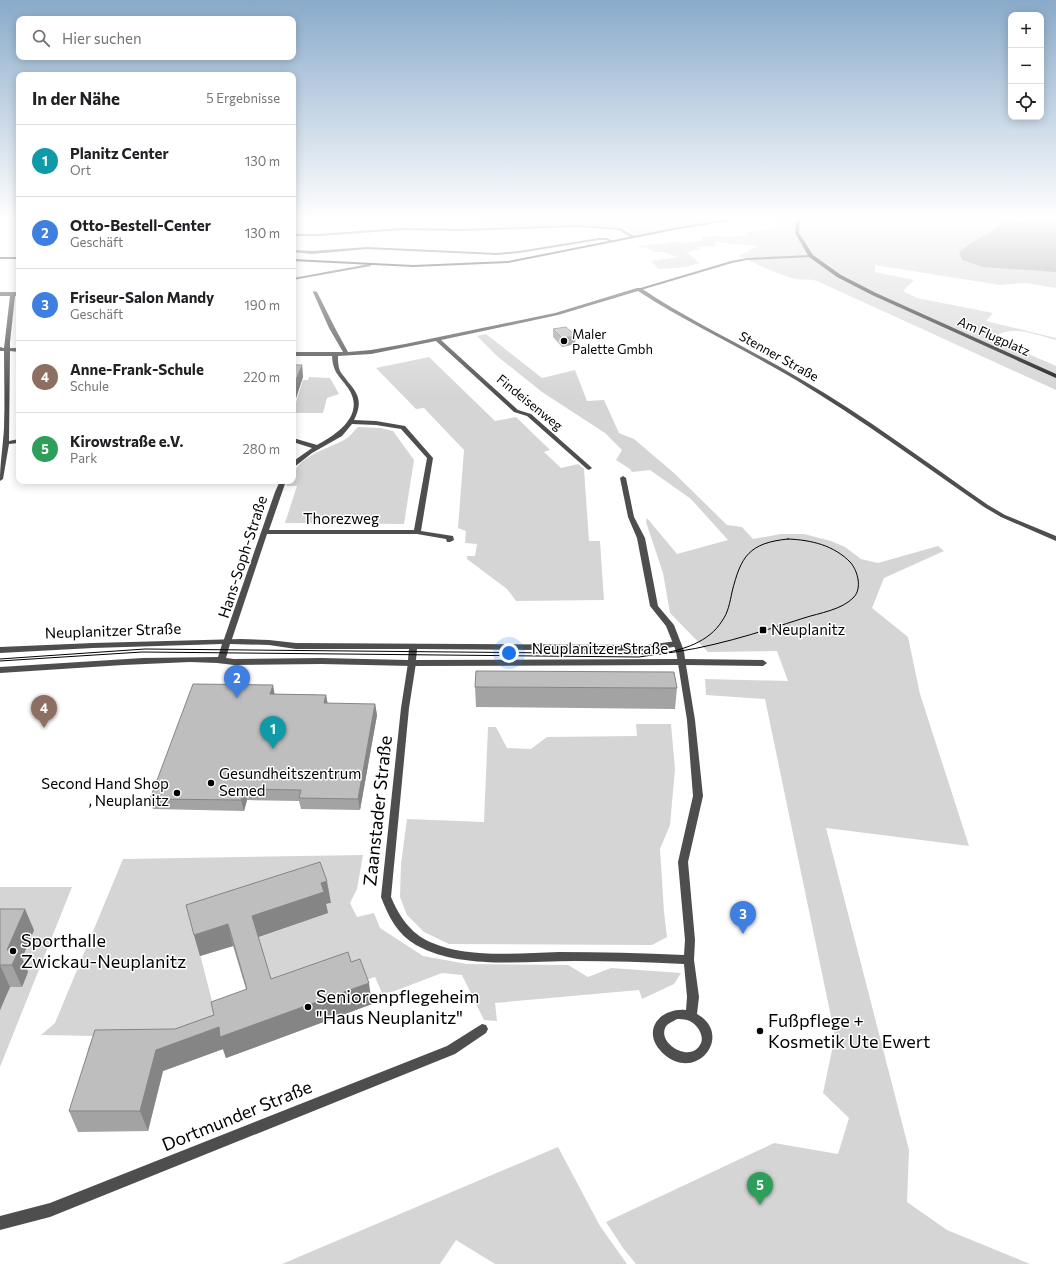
<!DOCTYPE html>
<html lang="de">
<head>
<meta charset="utf-8">
<style>
	:root { --surface:#fff; --page:#f2f2f2; --text:#202124; --muted:#757577; --line:#e0e0e0; --accent:#000 }
	body { margin:0; font-family:Commissioner,sans-serif; background:var(--page); color:var(--text) }
	.controls { position:absolute; right:12px; top:12px; display:grid; overflow:hidden; border-radius:8px; box-shadow:0 2px 10px #0003 }
	.controls button { width:36px; height:36px; display:grid; place-items:center; padding:0; border:0; border-bottom:1px solid var(--line); background:var(--surface); color:var(--text); font:20px sans-serif }
	.you { position:absolute; left:509px; top:653px; width:14px; height:14px; margin:-10px; border:3px solid #fff; border-radius:50%; background:#1a73e8; box-shadow:0 0 0 6px #1a73e833 }
	.badge { display:grid; place-items:center; width:26px; height:26px; border-radius:50%; background:var(--accent); color:#fff; font-size:13px; font-weight:700 }
	.pin { position:absolute; translate:-50% -33px; filter:drop-shadow(0 1px 2px #0008) }
	.pin::after { content:''; position:absolute; top:21px; width:14px; height:12px; background:inherit; clip-path:polygon(0 0,100% 0,50% 100%) }
	.list { margin:0; padding:0; list-style:none }
	h2 { display:flex; justify-content:space-between; align-items:center; height:52px; margin:0; padding:0 16px; font-size:17px }
	h2 small { font-size:13px; font-weight:400; color:var(--muted) }
	.list li { display:grid; grid-template-columns:26px 1fr auto; gap:12px; align-items:center; box-sizing:border-box; height:72px; padding:0 16px; border-top:1px solid var(--line) }
	.list b { display:block; font-size:15px; white-space:nowrap }
	.list p { margin:0; font-size:13px; white-space:nowrap; color:var(--muted) }
	.list em { font-size:13px; font-style:normal; color:var(--muted) }
	.icon { flex:none; width:22px; height:22px; fill:none; stroke:currentColor; stroke-width:2; stroke-linecap:round; stroke-linejoin:round }
	.map { position:relative; flex:none; width:1056px; height:1264px; overflow:hidden }
	.search { position:absolute; background:var(--surface); box-shadow:0 2px 10px #0003; left:16px; top:16px; width:280px; height:44px; display:flex; align-items:center; gap:10px; box-sizing:border-box; padding:0 14px; border-radius:8px; color:var(--muted); font-size:15px }
	.panel { position:absolute; background:var(--surface); box-shadow:0 2px 10px #0003; left:16px; top:72px; width:280px; height:412px; border-radius:8px }
	.map>svg:first-child { display:block }
</style>
</head>
<body>
<div class="map">
<svg width="1056" height="1264" viewBox="0 0 1056 1264">
	<rect width="100%" height="100%" fill="#fff"/>
	<g fill="#d5d5d5">
		<path d="M471,220H722L634,235L624,228L617,227H482Z"/>
		<path d="M771,220H780L785,223L786,220H1056V288L1026,283L1000,285L875,265V272L914,280L903,291L917,298L993,313L986,321L1056,338V340C1036,335 1014,325 995,336L1001,342L1056,366V390L817,281C809,278 801,281 792,278C774,273 757,264 739,256L758,246L714,242L716,246L696,247L700,249L686,252L700,263L686,267L659,269L651,261L678,257L662,252H653L651,249L637,247L639,246L668,243L673,241L685,243L702,241V237C717,235 729,238 744,236L746,233L777,227Z"/>
		<path d="M486,334L542,378L575,370L587,401L604,400L619,433L634,439L674,473L727,525L742,527L753,539L781,534H804L831,541L845,547L861,559L878,563L938,546L944,551L884,578L872,608L908,637L920,694L969,846L826,828L909,1150L907,1202L947,1230L1030,1264H636L623,1248L606,1222L774,1143L838,1154L849,1118L823,1093L835,1036L765,699L706,695L705,679L788,681L777,651L708,652L670,613L663,573L646,522L647,518L677,554L728,540L691,499L650,470L632,472L630,469L616,460L622,450L605,433L542,392L497,356L477,336Z"/>
		<path d="M429,357L495,421L516,417L550,450L544,452L561,468L578,464L584,469L589,541H600L604,600L516,601L507,589L467,559V556H475L477,544L465,543L466,531L458,528L464,450L424,408L416,409L376,368Z"/>
		<path d="M309,377L330,378L339,394L327,398L323,413H293V402H296L303,380H308Z"/>
		<path d="M358,427L380,428L393,431L414,460L404,524L285,523L297,486H286L289,481H293C293,456 327,450 344,440C350,437 354,431 358,427Z"/>
		<path d="M636,724H671L675,769L670,825L660,849L664,912L667,937L652,945L449,944L424,932L407,915L400,897L401,864L407,819L484,822L488,727H496L507,748L531,749L547,737L637,736Z"/>
		<path d="M363,855L357,889L350,903L357,917L374,913L380,928L423,956L467,964L568,965L588,977L611,968L681,973L674,984L642,999L639,990L495,1003L497,1021L484,1020L462,975L442,973L392,992L382,993L375,977L355,984L276,1000L257,938L328,913L325,905L331,903L324,884L193,927L221,1036L168,1050L87,1051L93,1036L41,1035L55,1023L123,859Z"/>
		<path d="M0,887H72L0,1067Z"/>
		<path d="M558,1147L600,1226L627,1264H495L456,1240L440,1264H282Z"/>
	</g>
	<path fill="#9c9c9c" d="M1010,220H1056V272L983,267L962,260L959,252L973,242Z"/>
	<g fill="none" stroke-linecap="round" stroke-linejoin="round">
		<g fill="#4e4e4e" fill-rule="evenodd">
			<path d="M577,225L620,228L636,237L632,238L619,230L577,227L461,231L402,230L318,236H293V234H318L402,228L461,229Z"/>
			<path d="M599,238H607L613,241L611,242L606,240H599L519,253L497,255L367,249L312,254L293,252V250L312,251L367,247L497,253L519,251Z"/>
			<path d="M369,264H371V266L293,280V278Z"/>
			<path d="M637,288H641C691,322 747,347 799,378C865,416 926,462 988,505L1005,515L1056,536V541L1001,517L984,507C922,464 861,419 796,380C744,349 689,324 638,291L558,315L441,340L518,410L531,414L591,467L592,468L589,470L587,469L527,416L514,412L436,341L371,354L338,356C338,361 338,366 340,371C342,375 346,378 348,382C360,395 362,404 354,420L376,421L405,426L433,458L421,531L453,536L454,540L450,542H447L446,539L417,534H267L231,642L230,644H224L223,642L275,492L280,481H286L269,530H414L427,458L401,429L376,425L352,424L342,436L312,453L293,468V462L295,460L312,448L293,442V438L317,445C338,434 366,414 348,388C339,375 333,373 332,356H293V352H343L329,328L313,292V291L317,292L335,328L348,352L371,350L405,344L555,313Z"/>
			<path d="M0,292H19V296H15L10,342V348H19V352L10,351L9,441L19,439V443L9,444L3,479L0,481C0,463 3,446 4,428C5,403 4,377 4,351H0V347L4,348L10,296H0Z"/>
			<path d="M623,476L626,478L634,517L645,538L658,606L674,625L684,651L685,659L763,660L767,663L763,666L686,665L695,720L703,796L688,862L695,940L694,960L699,997L697,1014C733,1034 699,1081 666,1056C660,1051 654,1044 653,1036C651,1018 670,1008 686,1010L687,997L684,964C648,962 611,961 575,961C525,961 461,970 416,945C398,935 388,916 381,897L401,708L408,663L412,660L416,663L409,708L391,897C399,916 410,933 430,942C469,959 517,953 559,952C601,952 642,953 684,955L685,940L678,862L693,796L687,720L676,651L666,626L650,606L637,538L628,517L620,478ZM677,1019C680,1019 684,1019 687,1020C696,1022 706,1036 700,1045C689,1064 654,1041 667,1025C669,1023 674,1021 677,1019Z"/>
			<path d="M482,1024L486,1025L488,1029L486,1033L455,1054L50,1217L0,1230V1216L50,1203L447,1046Z"/>
		</g>
		<g fill="#4e4e4e" fill-rule="evenodd">
			<path d="M811,255L813,256V257L747,260L732,263L641,290L637,289L731,261L747,258Z"/>
			<path d="M241,639L269,640L296,643L647,645L677,641L680,642L681,644L680,646L647,651L417,649L416,660L681,659L685,662L681,665L412,666L321,664L234,665L217,663L190,662L123,665L0,673V667L143,658L218,657L222,644L93,648L0,653V647L93,643ZM230,644L269,645L296,649H409L408,660L321,658L234,659L226,658Z"/>
		</g>
		<g fill="#1b1b1b" fill-rule="evenodd">
			<path d="M724,220H734L674,230L508,263L413,267L293,261V259L413,265L508,261L674,228Z"/>
			<path d="M796,220H800L799,233L813,255L841,275L876,293L1056,374V378L872,295L837,277L809,257L795,233Z"/>
			<rect x="0" y="257" width="19" height="2"/>
		</g>
		<g stroke="#000" stroke-width="1">
			<path d="M788,539C811,540 834,545 851,563C858,572 862,588 854,597C842,610 819,613 804,618C757,633 708,649 659,654C683,650 709,642 722,621C728,613 730,602 732,592C741,556 749,543 788,539Z"/>
			<path d="M0,659L145,649L659,654"/>
			<path d="M0,661L142,652L639,657L659,654"/>
		</g>
	</g>
	<g fill="#a3a3a3">
		<path d="M553,329L575,344L562,347L553,337Z"/>
		<path d="M293,365H302L303,377L295,401H293Z"/>
		<path d="M475,687L677,688L675,709L476,707Z"/>
		<path d="M274,694L326,695L327,704H375L377,715L360,810L301,809L299,801L247,800L244,811L153,809L150,799Z"/>
		<path d="M331,903L326,904L328,913L258,937L271,979L351,962L372,1004L226,1058L223,1049L163,1071L148,1131L78,1132L69,1111L175,1029L214,1015L246,989L233,946L200,956L194,935Z"/>
		<path d="M0,909L34,930L22,958L28,972L22,987H10L0,1010Z"/>
	</g>
	<g fill="#858585">
		<path d="M576,336L575,344L562,347V338Z"/>
		<path d="M302,365L303,377L295,401L293,388Z"/>
		<path d="M273,685L275,696L270,694Z"/>
		<path d="M326,695L328,705L324,703Z"/>
		<path d="M375,704L377,715L360,810L358,799Z"/>
		<path d="M244,789L247,800L244,811L241,800Z"/>
		<path d="M327,881L331,903L326,904L328,913L256,938L252,916L321,883Z"/>
		<path d="M25,909L34,930L22,958L28,972L22,987L12,965L7,950Z"/>
		<path d="M228,924L233,946L200,956L194,935Z"/>
		<path d="M0,965L10,987L0,1010Z"/>
		<path d="M369,983L372,1004L226,1058L223,1049L163,1071L148,1131L140,1111L156,1050L219,1027Z"/>
	</g>
	<g fill="#bebebe" stroke="#858585">
		<path d="M566,327L576,336L562,338L553,329Z"/>
		<path d="M293,365H302L293,388Z"/>
		<path d="M476,671L674,672L677,688L475,687Z"/>
		<path d="M193,684L273,685L270,694L326,695L324,703L375,704L358,799L299,798L301,790L244,789L241,800L150,799Z"/>
		<path d="M320,862L327,881L321,883L324,892L252,916L271,979L348,952L351,962L360,959L369,983L220,1037L219,1027L156,1050L140,1111H69L95,1030L175,1029L214,1015L211,1002L247,989L228,924L194,935L186,905Z"/>
		<path d="M0,909H25L7,950H19L12,965H0Z"/>
	</g>
	<linearGradient id="sky" x2="0" y2="1"><stop stop-color="#89aaca"/><stop offset="0.55" stop-color="#fff"/><stop offset="1" stop-color="#fff" stop-opacity="0"/></linearGradient>
	<rect width="1056" height="397" fill="url(#sky)"/>
	<g fill="#000" stroke="#fff" stroke-width="1.5">
		<circle cx="564" cy="341" r="4"/>
		<rect x="759" y="626" width="8" height="8" rx="2"/>
		<circle cx="211" cy="783" r="4"/>
		<circle cx="177" cy="793" r="4"/>
		<circle cx="13" cy="951" r="4"/>
		<circle cx="308" cy="1007" r="4"/>
		<circle cx="760" cy="1031" r="4"/>
	</g>
	<g text-anchor="middle" stroke-width="3" stroke-linejoin="round" paint-order="stroke">
		<g font-size="13" fill="#000" stroke="#fff" text-anchor="start">
			<text x="572" y="339">Maler<tspan x="572" dy="15">Palette Gmbh</tspan></text>
		</g>
		<g font-size="13" fill="#000" stroke="#fff">
			<text transform="translate(994 336) rotate(24)" y="5">Am Flugplatz</text>
			<text transform="translate(779 356) rotate(29)" y="5">Stenner Straße</text>
			<text transform="translate(530 402) rotate(39)" y="5">Findeisenweg</text>
		</g>
		<g font-size="15" fill="#000" stroke="#fff">
			<text x="341" y="524">Thorezweg</text>
			<text transform="translate(243 557) rotate(-72)" y="5">Hans-Soph-Straße</text>
			<text transform="translate(113 631) rotate(-2)" y="5">Neuplanitzer Straße</text>
			<text x="600" y="654">Neuplanitzer Straße</text>
		</g>
		<g font-size="15" fill="#000" stroke="#fff" text-anchor="start">
			<text x="771" y="635">Neuplanitz</text>
			<text x="219" y="779">Gesundheitszentrum<tspan x="219" dy="17">Semed</tspan></text>
			<text x="169" y="789" text-anchor="end">Second Hand Shop<tspan x="169" dy="17">, Neuplanitz</tspan></text>
		</g>
		<g font-size="18" fill="#000" stroke="#fff">
			<text transform="translate(378 811) rotate(-84)" y="6">Zaanstader Straße</text>
			<text transform="translate(237 1116) rotate(-22)" y="6">Dortmunder Straße</text>
		</g>
		<g font-size="18" fill="#000" stroke="#fff" text-anchor="start">
			<text x="21" y="947">Sporthalle<tspan x="21" dy="21">Zwickau-Neuplanitz</tspan></text>
			<text x="316" y="1003">Seniorenpflegeheim<tspan x="316" dy="21">"Haus Neuplanitz"</tspan></text>
			<text x="768" y="1027">Fußpflege +<tspan x="768" dy="21">Kosmetik Ute Ewert</tspan></text>
		</g>
	</g>
</svg>
<div class="controls">
<button>+</button>
<button>−</button>
<button><svg class="icon" aria-label="locate" viewBox="0 0 24 24"><circle cx="12" cy="12" r="6"/><path d="M12 2v4M12 18v4M2 12h4M18 12h4"/></svg></button>
</div>
<div class="you"></div>
<div class="pin badge" style="left:273px;top:749px;background:#0f9aa8">1</div>
<div class="pin badge" style="left:237px;top:698px;background:#3f7fe0">2</div>
<div class="pin badge" style="left:743px;top:934px;background:#3f7fe0">3</div>
<div class="pin badge" style="left:44px;top:728px;background:#8d6e63">4</div>
<div class="pin badge" style="left:760px;top:1205px;background:#2e9e5b">5</div>
<div class="search"><svg class="icon" aria-label="search" viewBox="0 0 24 24"><circle cx="10" cy="10" r="6"/><path d="M15 15l6 6"/></svg>Hier suchen</div>
<section class="panel">
<h2>In der Nähe<small>5 Ergebnisse</small></h2>
<ul class="list">
<li><span class="badge" style="background:#0f9aa8">1</span><div><b>Planitz Center</b><p>Ort</p></div><em>130 m</em></li>
<li><span class="badge" style="background:#3f7fe0">2</span><div><b>Otto-Bestell-Center</b><p>Geschäft</p></div><em>130 m</em></li>
<li><span class="badge" style="background:#3f7fe0">3</span><div><b>Friseur-Salon Mandy</b><p>Geschäft</p></div><em>190 m</em></li>
<li><span class="badge" style="background:#8d6e63">4</span><div><b>Anne-Frank-Schule</b><p>Schule</p></div><em>220 m</em></li>
<li><span class="badge" style="background:#2e9e5b">5</span><div><b>Kirowstraße e.V.</b><p>Park</p></div><em>280 m</em></li>
</ul>
</section>
</div>
</body>
</html>
